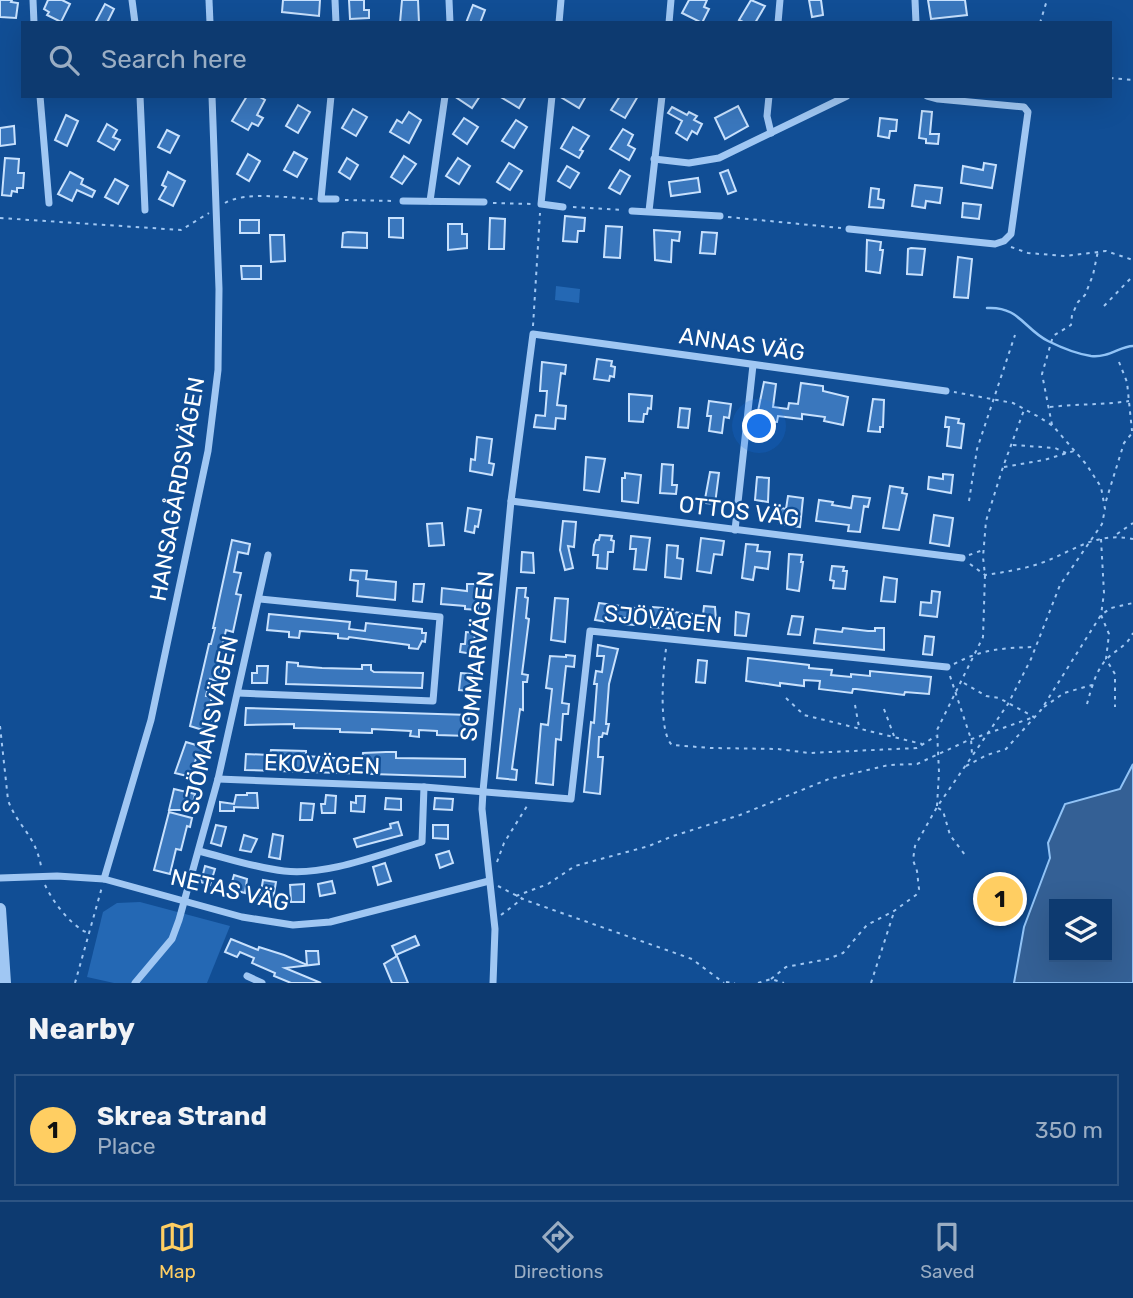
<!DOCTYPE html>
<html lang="en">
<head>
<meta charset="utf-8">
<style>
	:root { --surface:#0d3a70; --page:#164175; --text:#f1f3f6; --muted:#9aadc3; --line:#2d5483; --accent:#ffce62 }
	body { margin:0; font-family:Rubik,sans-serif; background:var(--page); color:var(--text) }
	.controls { position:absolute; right:21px; bottom:21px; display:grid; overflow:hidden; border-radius:0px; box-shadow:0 7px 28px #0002 }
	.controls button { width:63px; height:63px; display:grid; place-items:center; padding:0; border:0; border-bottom:2px solid var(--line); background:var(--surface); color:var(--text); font:35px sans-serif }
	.you { position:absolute; left:760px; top:427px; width:24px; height:24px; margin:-18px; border:5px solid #fff; border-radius:50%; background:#1a73e8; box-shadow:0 0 0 10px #1a73e833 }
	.badge { display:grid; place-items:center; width:46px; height:46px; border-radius:50%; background:var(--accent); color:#111; font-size:23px; font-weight:700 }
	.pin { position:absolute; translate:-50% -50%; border:4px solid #fff; box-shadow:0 2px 7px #0006 }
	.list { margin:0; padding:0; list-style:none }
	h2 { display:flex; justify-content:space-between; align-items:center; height:91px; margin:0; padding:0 28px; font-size:30px }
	h2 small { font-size:23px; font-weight:400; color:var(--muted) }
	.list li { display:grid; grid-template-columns:46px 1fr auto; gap:21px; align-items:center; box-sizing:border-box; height:112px; margin:0 14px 14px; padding:0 14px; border:2px solid var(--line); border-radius:0px }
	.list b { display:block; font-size:26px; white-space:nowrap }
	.list p { margin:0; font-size:23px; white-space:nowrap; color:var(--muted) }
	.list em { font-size:23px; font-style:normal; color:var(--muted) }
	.icon { flex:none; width:38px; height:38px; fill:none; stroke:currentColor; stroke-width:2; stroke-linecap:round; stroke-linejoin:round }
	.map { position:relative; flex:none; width:1133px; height:983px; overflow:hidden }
	.search { position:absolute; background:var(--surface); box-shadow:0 7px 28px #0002; left:21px; right:21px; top:21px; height:77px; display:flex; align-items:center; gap:18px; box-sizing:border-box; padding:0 24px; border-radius:0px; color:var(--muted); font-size:26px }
	.sheet { height:217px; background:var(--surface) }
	nav { display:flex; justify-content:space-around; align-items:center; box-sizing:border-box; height:98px; border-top:2px solid var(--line); background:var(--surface); font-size:19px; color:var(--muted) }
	nav a { display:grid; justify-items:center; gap:4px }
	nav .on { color:var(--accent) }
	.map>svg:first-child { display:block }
</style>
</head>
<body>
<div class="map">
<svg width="1133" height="983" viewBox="0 0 1133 983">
	<rect width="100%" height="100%" fill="#114e95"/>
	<g fill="#2468b4">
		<path d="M556,286L580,289L579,303L555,300Z"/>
		<path d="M140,902L230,926L207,983H114L87,977L103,912L117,903Z"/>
	</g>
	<path fill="#346095" stroke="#91c3f6" stroke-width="2" fill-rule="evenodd" d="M1133,764V983H1014L1024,927L1050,858L1048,843L1065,804L1120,789ZM1054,904H1107V957H1054Z"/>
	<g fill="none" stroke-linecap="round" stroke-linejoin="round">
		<path stroke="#91c3f6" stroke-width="2.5" d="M987,308C1019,306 1024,329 1048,341C1060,347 1078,354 1091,356C1109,358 1120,346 1133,346"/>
	</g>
	<g fill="#3a77bd" stroke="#c8e1fd" stroke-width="2">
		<path d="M0,0H12L11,2L18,3L16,18L0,17Z"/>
		<path d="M48,0H62L70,4L61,22L47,15L49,12L44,9Z"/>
		<path d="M283,0H320L319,16L282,12Z"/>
		<path d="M349,0H364V10H369V18L350,19Z"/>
		<path d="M402,0H418L419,23H400Z"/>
		<path d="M689,0H707L704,7L709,9L702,23L682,13Z"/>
		<path d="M751,0L765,6L755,23H745L739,20Z"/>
		<path d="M809,0H821L823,15L812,17Z"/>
		<path d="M928,0H965L967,15L931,19Z"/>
		<path d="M105,4L114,9L107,23H95Z"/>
		<path d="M473,5L485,10L480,23H466Z"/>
		<path d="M247,96H258L265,100L257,115L263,118L258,126L252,123L248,130L232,121Z"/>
		<path d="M454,96H480L472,108Z"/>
		<path d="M499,96H526L519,108Z"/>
		<path d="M559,96H586L579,108Z"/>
		<path d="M620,96H638L625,118L611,110Z"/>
		<path d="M298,105L310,112L298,133L286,126Z"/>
		<path d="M738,106L748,126L725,139L715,118Z"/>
		<path d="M672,107L687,115L689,112L697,116L694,120L702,124L697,134L692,131L687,140L676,133L682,121L668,113Z"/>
		<path d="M353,109L367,117L356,136L342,128Z"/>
		<path d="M922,111L932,112L930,134H939L938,144L926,143V139L919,138Z"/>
		<path d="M409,112L421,120L409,143L390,132L397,120L402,123Z"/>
		<path d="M66,115L78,121L67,146L55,140Z"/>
		<path d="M464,118L478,127L467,144L453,134Z"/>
		<path d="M880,118L897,120L896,131H890L889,138L878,136Z"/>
		<path d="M516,120L527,127L514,148L502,141Z"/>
		<path d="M107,124L117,130L113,137L120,140L114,150L98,141Z"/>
		<path d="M14,126L15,144L0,146V128Z"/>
		<path d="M573,127L589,136L580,150L583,151L579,158L561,148Z"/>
		<path d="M623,129L633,135L628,145L635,149L629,160L610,149Z"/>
		<path d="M167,130L179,136L170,153L158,147Z"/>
		<path d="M294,152L307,159L297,177L284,170Z"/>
		<path d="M248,154L260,161L249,181L237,174Z"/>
		<path d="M404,156L416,164L402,184L391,177Z"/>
		<path d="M5,158L19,159L18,173H24L23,188H17V192L12,191L11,196L2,195Z"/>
		<path d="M347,158L358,165L350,179L339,172Z"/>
		<path d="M458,158L470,166L459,184L446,176Z"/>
		<path d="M509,163L522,171L510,190L497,182Z"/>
		<path d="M984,163L996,165L992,188L961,183L963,166L983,170Z"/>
		<path d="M567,166L579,173L570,188L558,181Z"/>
		<path d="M620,170L630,176L620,194L609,188Z"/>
		<path d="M728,170L736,191L728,194L720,173Z"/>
		<path d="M70,172L83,179L81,184L95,191L92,197L77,190L72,201L58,194Z"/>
		<path d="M168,172L185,181L173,206L159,199L166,187L162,185Z"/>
		<path d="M698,178L700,192L671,196L669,182Z"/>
		<path d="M115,179L128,186L118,204L105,197Z"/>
		<path d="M915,185L942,188L940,203L926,201L925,208L912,206Z"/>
		<path d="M871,188L879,189L878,199L884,200L883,208L869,207Z"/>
		<path d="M963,203L981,205L979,219L962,217Z"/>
		<path d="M565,216L585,218L584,231H578L577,242L563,241Z"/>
		<path d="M389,218H403V238L389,237Z"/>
		<path d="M490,218L505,219L504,249H489Z"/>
		<rect x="240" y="220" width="19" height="13"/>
		<path d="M448,224H462V234H467V248L448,250Z"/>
		<path d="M606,226L622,227L620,258L604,257Z"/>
		<path d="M654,230L680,232L679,241L672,240L671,262L655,260Z"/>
		<path d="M348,232L367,233V248L342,247L343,233Z"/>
		<path d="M702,232L717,233L715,254L700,253Z"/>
		<path d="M270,235H284L285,261L271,262Z"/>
		<path d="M867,240L881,242L880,250H883L880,273L866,271Z"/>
		<path d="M911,248L925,249L922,275L907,274L908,249Z"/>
		<path d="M958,257L972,259L968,298L954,297Z"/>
		<path d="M241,266H261V279H242Z"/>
		<path d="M597,359L612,361L611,366L615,367L614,377L610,376L609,381L594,379Z"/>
		<path d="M542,362L566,365L565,374L561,373L557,405L566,406L565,419L556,418L555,429L534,427L536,415L545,416L547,391H540Z"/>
		<path d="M764,382L776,384L773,407L788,409L789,403L798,404L801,383L823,386V391L848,397L843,425L824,421L825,417L802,414V419L778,416L777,422L764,421L765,412L758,411Z"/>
		<path d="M629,394L652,396L651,409L648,408L647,414H644L643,422L629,421Z"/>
		<path d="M873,399L884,400L883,427H880V432L868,431Z"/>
		<path d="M709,401L731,404L729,418L724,417L722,433L709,431L711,416H707Z"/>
		<path d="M680,408L690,409L688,428L678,427Z"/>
		<path d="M946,417L959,419L958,423L964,424L961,448L947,446L949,427H945Z"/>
		<path d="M477,437L492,439L489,463L494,464L492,475L470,471L471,459L475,460Z"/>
		<path d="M586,457L605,459L599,492L584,490Z"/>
		<path d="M662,464L673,465L672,485H677L676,494L660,493Z"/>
		<path d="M710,472L719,473L715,504L706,503L705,499Z"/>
		<path d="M625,473L641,475L638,503L622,501V478H625Z"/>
		<path d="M943,474L953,475L951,493L928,489L929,477L943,479Z"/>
		<path d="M757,477L769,478L768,502L755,500Z"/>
		<path d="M890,486L903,488L902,493L907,494L899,530L883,528Z"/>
		<path d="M788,496L803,498L800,527L779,524L781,508L786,509Z"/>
		<path d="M853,496L870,498L868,507L864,506L860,532L848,531L849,525L816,521L819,500L833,502L832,505L851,508Z"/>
		<path d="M468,508L481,510L478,527L475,526L474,533L465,531Z"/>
		<path d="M934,515L953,518L949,546L930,543Z"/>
		<path d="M563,521L576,522L574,547L568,546L573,568L565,570L560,550Z"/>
		<path d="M442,523L444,545L429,546L427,524Z"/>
		<path d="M600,535L612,536L611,540L614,541L613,552H608L607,569L597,568L598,555H593L594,545L596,540H599Z"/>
		<path d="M631,536L650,538L646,570L634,569L636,549H630Z"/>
		<path d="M701,538L724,541L722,555L714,554L711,573L697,571Z"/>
		<path d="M232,540L250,544L248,554L238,552L234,572L241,573L236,594L241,595L233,632L226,630L222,648L229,649L227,657L224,656L218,681L210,679L206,696L212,697L207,717L213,719L209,732L190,726L209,644H211L215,628H213Z"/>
		<path d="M746,544L758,545L757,551L770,552L768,569L755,567L753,580L742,578Z"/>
		<path d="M667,545L678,546L677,558L683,559L681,579L665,577Z"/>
		<path d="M522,552L533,553L534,573L521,572Z"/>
		<path d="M789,554L802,555L801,562H803L799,591L787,589Z"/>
		<path d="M832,566L844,567L843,571H847L845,589L833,588L834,581L830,580Z"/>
		<path d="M351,570L367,571L366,579L396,582L395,600L357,596L358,581L350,580Z"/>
		<path d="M884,577L897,579L895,602L881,601Z"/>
		<path d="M414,584H424L422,602L413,601Z"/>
		<path d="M467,584H477V589H482L478,610L465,609V606L441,604L442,588L467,591Z"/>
		<path d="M517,588H526L525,597L528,598L526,618L529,619L522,674L528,675L527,682H523V710L520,709L512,769L517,770L516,780L497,778Z"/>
		<path d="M932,591L940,592L937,617L920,615L921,602L931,603Z"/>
		<path d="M555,598L568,599L565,642L551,640Z"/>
		<path d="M599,603L636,608L634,625L624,624L625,618H608V622L595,620Z"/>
		<path d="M704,606L715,607L716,621H712L711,628L689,625L688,630L651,627L653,607L663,608V611L703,615Z"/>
		<path d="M736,612L749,614L746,636L735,635Z"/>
		<path d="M269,614L350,622L349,629L365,631L366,623L422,629V633H426L425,642L422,641L418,649L409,648V645L349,637L348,639L338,638V634L300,631L299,638L289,637V632L267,630Z"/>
		<path d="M792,616L803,617L800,635L788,634Z"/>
		<path d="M843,628L868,631H875V628H884V650L814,643L816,629L842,632Z"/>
		<path d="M466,632L475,633L473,654L460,652L461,644H465Z"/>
		<path d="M925,636L934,637L932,655L923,654Z"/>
		<path d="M598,645L618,649L609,684L606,724H609L607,734L603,733L602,737H599L598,757H603L600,794L584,792L591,722L594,723L597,684H594L596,671L602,672L604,656H597Z"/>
		<path d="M566,655L575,656L574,667L566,666L562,703L569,704L568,714H563L561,740L556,739L553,785L536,783L541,724L548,725L552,689L546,688L550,656L566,657Z"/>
		<path d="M748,658L809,665V668L832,670L831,675L851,677V674L870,676V671L931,677L929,694L905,692L904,695L856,689H853L852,693L819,689L820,681L804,680V686L780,683V686L746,681Z"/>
		<path d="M698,660L707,661L705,683L696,682Z"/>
		<path d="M287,662L298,663V666L322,668L362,669V665H371V670L374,672L423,673L422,688L286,684Z"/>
		<path d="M257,666H268L267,683H252V673H257Z"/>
		<path d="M461,673L472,674L470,691L459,690Z"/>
		<path d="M246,708L469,715L468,736L437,735V731L419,730V737L410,736L411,731L372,729V733L340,732V729L294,728V724L245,725Z"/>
		<path d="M186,742L206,748L203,756L197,755L191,777L175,773Z"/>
		<path d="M271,750L306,751V756L362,760L363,753L386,752H396V758L465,759V777L245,770L246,754L270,755Z"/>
		<path d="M174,789L195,794L191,810H169Z"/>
		<path d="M247,793H257L258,808L234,807V811H220V802L234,804L236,795H247Z"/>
		<path d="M326,795L336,796L335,813H322L321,804H325Z"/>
		<path d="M356,796H365L364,812L351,811V802L356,803Z"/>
		<path d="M386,798L401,799V810L385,809Z"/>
		<path d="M435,798L453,799L452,810L434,809Z"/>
		<path d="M301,803L314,804L312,820H300Z"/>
		<path d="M169,812L192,818L190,827L187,826L181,850L176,849L170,874L154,870Z"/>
		<path d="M398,822L402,835L357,847L354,839L391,828L390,824Z"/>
		<path d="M216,825L226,827L221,846L211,843Z"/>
		<path d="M433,825H448V839L433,838Z"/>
		<path d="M273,834L283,836L280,859L269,857Z"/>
		<path d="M244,835L257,839L251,852L240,850Z"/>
		<path d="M449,851L453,863L440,868L436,855Z"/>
		<path d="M385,863L391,881L378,885L373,867Z"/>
		<path d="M205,866L215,869L210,885L201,882Z"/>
		<path d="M234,875L247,879L245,893L230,889Z"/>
		<path d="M263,880L276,882L273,899L260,897Z"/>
		<path d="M332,881L335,893L320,896L318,884Z"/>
		<path d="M304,884V902H291L290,885Z"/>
		<path d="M415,936L419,945L396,955L392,946Z"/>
		<path d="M231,939L258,950L259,947L284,955L307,965L306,951H318L319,964L285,968L321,983H291L274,976L275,973L252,963L254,958L240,952L237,957L225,952Z"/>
		<path d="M397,956L408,983H392L384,964Z"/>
	</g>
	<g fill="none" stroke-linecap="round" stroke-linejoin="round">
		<g stroke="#a0c7f3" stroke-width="2" stroke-dasharray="3.5 5" stroke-linecap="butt">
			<path d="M1040,23L1047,0"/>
			<path d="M1110,78L1133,80"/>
			<path d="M345,200L395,201"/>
			<path d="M225,203C245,191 290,198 313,199"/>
			<path d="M493,203L533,204"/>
			<path d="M573,207L623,210"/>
			<path d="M728,217L841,228"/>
			<path d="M0,218L181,230L209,213"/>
			<path d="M1011,247L1028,253L1065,256L1106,251L1133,260"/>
			<path d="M1104,306L1133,276"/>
			<path d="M533,326L540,213"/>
			<path d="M1119,362L1127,382L1132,431"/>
			<path d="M1050,407C1076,404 1102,405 1129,401"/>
			<path d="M1052,425L1042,374L1053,336L1071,325L1072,315L1078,302L1085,295L1093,275L1098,251"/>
			<path d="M1013,445L1055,448L1066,453"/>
			<path d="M1004,467L1044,460L1074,451"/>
			<path d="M969,501L977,449L1015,335"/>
			<path d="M1106,501L1124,443L1133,432"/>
			<path d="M1117,534L1133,523"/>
			<path d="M1101,539L1104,593L1101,615L1109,634L1106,659L1115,674V707"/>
			<path d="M969,555L983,550"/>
			<path d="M970,564L985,575C1005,572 1025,569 1044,562C1077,549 1096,532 1133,539"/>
			<path d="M666,649C663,669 658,732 672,745L711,748L778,749L809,753L917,748L936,736"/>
			<path d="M954,664C982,649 1003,648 1035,647"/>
			<path d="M950,676L971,739L972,754"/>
			<path d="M964,683L986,696L999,698L1034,717"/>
			<path d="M786,698L804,715L922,744"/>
			<path d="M1087,704C1091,690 1095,673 1105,661C1115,649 1125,649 1133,633"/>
			<path d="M855,705L859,727"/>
			<path d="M1044,707L1064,693L1092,685"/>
			<path d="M884,709L894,736"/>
			<path d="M0,726L8,800C17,826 35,834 41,866"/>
			<path d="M966,766L987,755L1006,749L1024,729L1041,710L1101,615L1111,608L1133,603"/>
			<path d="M937,806L939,772L937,730L983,637L985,575L983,557L986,521L1003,467L1024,410"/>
			<path d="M938,808L943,811L950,835L965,855"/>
			<path d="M497,862L504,843L527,806"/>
			<path d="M45,885C53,902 71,926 88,933"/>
			<path d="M498,886L525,900L692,959L724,983"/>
			<path d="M516,896L548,884L575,866L649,846L673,836L740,815L829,779L889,765L917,764L969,740L1034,717"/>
			<path d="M501,915L522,899"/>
			<path d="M771,979L786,967L828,959L843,953L867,925L894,911L916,895L919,889L917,871L913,860L915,846L937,807L1008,704L1031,659L1060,585L1102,524L1105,509L1101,487L1086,464L1053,426L1039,417L1013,403L954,392"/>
			<path d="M726,982L735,983"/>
			<path d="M75,983L102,887"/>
			<path d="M758,983L771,979L784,983"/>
			<path d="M871,983L894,912"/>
		</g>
		<g stroke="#a0c7f3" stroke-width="7">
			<path d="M33,0L34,23"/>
			<path d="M132,0L135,23"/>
			<path d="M209,0L210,23"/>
			<path d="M335,0L336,23"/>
			<path d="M449,0L450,23"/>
			<path d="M915,0L916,23"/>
			<path d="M559,23L561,0"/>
			<path d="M669,23L671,0"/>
			<path d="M778,23L780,0"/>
			<path d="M40,96L49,203"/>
			<path d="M140,96L145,210"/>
			<path d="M331,96L321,199H336"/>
			<path d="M552,96L541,204L563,207"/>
			<path d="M769,96L767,116L771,133"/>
			<path d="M654,159L689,163L719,158L847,96"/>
			<path d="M403,201L484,202"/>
			<path d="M430,201L445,96"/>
			<path d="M632,211L720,216"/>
			<path d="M649,211L662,96"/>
			<path d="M849,229L995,244L1004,241L1011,234L1028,112L1024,107L938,99L927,96"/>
			<path d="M511,501L962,558"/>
			<path d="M735,530L753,365"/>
			<path d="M238,693L433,701L440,617L260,599"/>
			<path d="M218,779L424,787L571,799L590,631L947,667"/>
			<path d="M199,851C227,858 256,868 284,871C327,876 380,854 422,842L424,787"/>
			<path d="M0,878L57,876L104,879L242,917L293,925L330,922L489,881"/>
			<path d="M104,879L151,720L208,451L218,370L219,289L212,96"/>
			<path d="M247,976L262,983"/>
			<path d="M135,983L172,939L179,920L218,779L268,555"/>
			<path d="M493,983L495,929L482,809L483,791L511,501L533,334L946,391"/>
		</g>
		<path stroke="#a0c7f3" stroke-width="12" d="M0,909L5,983"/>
	</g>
	<g text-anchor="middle" stroke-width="5" stroke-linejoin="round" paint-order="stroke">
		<g font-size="23" fill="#fff" stroke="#114e95">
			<text transform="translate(742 344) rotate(8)" y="8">ANNAS VÄG</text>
			<text transform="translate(177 489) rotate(-80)" y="8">HANSAGÅRDSVÄGEN</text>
			<text transform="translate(739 511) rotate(7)" y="8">OTTOS VÄG</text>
			<text transform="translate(663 619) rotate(6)" y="8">SJÖVÄGEN</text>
			<text transform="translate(477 656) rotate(-84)" y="8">SOMMARVÄGEN</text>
			<text transform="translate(210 725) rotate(-77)" y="8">SJÖMANSVÄGEN</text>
			<text transform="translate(322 764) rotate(2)" y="8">EKOVÄGEN</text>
			<text transform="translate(230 890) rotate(13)" y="8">NETAS VÄG</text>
		</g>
	</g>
</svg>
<div class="controls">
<button><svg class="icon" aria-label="layers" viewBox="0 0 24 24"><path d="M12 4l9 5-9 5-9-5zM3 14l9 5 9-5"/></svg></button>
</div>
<div class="you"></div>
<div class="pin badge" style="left:1000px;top:899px">1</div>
<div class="search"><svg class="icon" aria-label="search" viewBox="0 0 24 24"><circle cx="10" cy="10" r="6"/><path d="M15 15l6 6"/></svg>Search here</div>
</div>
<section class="sheet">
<h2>Nearby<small></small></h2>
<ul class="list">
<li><span class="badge">1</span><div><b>Skrea Strand</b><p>Place</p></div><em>350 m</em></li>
</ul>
</section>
<nav>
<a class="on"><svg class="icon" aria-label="map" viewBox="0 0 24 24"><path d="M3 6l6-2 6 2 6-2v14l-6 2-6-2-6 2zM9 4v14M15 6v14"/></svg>Map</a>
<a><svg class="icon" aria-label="directions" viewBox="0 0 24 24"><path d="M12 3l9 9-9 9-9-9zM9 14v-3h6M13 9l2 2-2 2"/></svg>Directions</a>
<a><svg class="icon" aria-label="saved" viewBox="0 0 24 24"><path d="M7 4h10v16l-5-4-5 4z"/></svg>Saved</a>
</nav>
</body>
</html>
